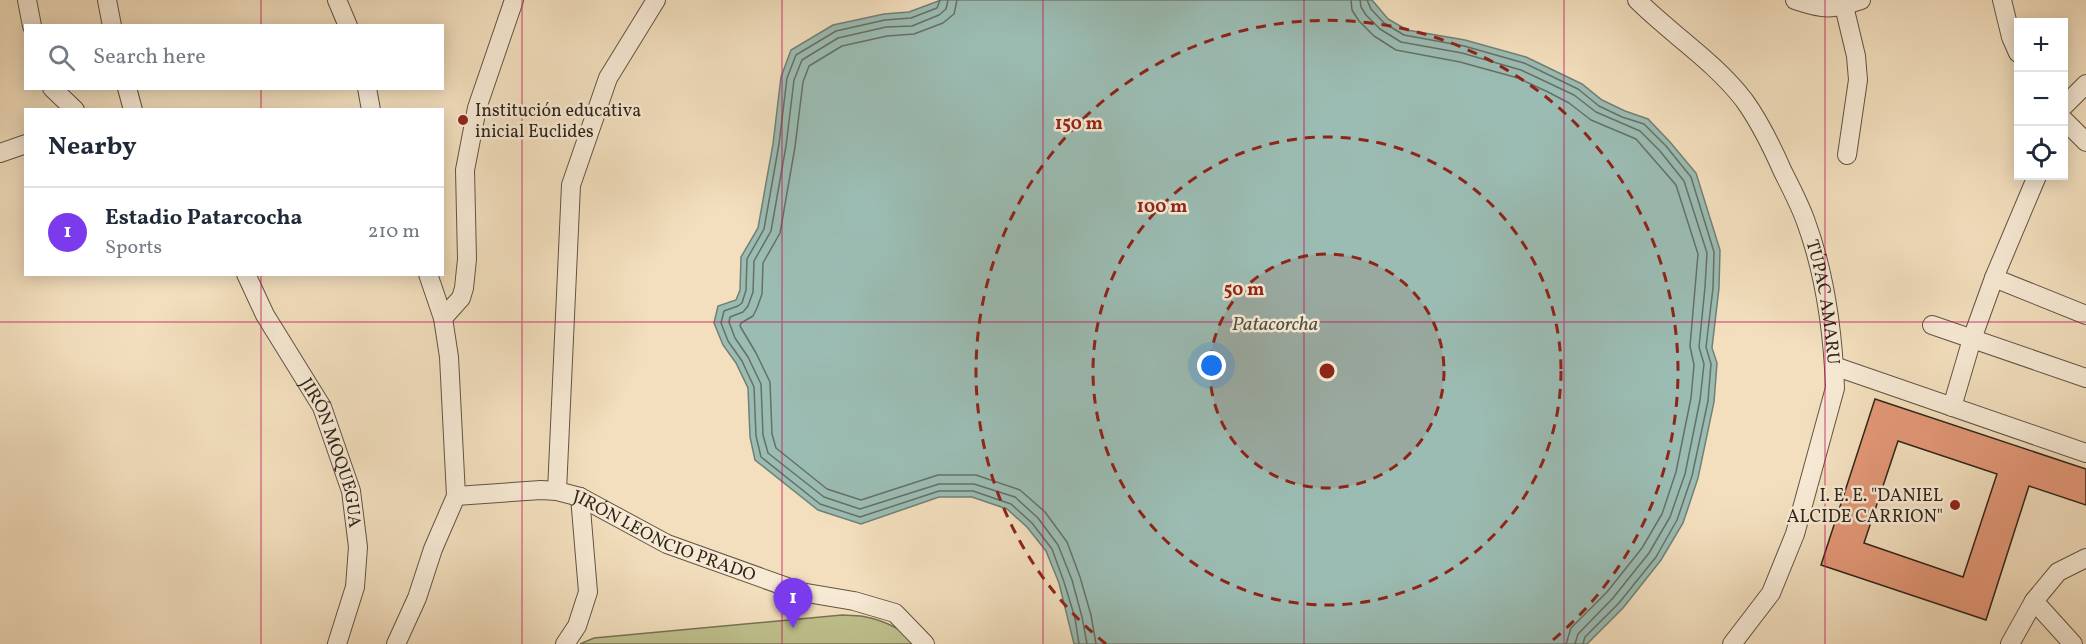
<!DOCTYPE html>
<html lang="en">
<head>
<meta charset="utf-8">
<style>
	:root { --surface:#fff; --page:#f2f2f3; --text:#1f2937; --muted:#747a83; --line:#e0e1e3; --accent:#7c3aed }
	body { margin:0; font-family:Vollkorn,serif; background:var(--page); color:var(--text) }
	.controls { position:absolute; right:18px; top:18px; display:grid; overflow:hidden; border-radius:0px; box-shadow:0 3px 15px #0003 }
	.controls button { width:54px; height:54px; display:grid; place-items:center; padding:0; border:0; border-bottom:2px solid var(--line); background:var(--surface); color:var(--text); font:30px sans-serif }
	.you { position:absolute; left:1212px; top:366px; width:21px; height:21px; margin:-15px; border:4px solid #fff; border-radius:50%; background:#1a73e8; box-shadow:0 0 0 9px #1a73e833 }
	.badge { display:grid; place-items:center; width:39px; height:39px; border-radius:50%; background:var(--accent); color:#fff; font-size:20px; font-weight:700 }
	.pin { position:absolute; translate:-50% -50px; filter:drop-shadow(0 2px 3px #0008) }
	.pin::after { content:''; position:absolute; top:32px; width:21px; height:18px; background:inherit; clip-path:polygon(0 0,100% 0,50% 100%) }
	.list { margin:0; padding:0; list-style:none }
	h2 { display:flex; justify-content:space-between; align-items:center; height:78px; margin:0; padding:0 24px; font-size:26px }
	h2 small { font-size:20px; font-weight:400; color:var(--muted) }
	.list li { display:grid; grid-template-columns:39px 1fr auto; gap:18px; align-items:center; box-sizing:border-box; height:90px; padding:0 24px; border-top:2px solid var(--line) }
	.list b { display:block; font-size:22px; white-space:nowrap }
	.list p { margin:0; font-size:20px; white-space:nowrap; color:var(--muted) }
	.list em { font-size:20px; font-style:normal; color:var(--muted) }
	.icon { flex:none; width:33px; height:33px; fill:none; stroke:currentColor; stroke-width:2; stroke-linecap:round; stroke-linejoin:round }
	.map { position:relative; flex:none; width:2086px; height:644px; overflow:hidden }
	.search { position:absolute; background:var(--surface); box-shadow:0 3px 15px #0003; left:24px; top:24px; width:420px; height:66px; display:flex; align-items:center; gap:15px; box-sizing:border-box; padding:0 21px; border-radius:0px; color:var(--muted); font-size:22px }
	.panel { position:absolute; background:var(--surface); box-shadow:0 3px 15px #0003; left:24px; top:108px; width:420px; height:168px; border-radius:0px }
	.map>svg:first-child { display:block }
</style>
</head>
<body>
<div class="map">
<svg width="2086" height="644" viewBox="0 0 2086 644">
	<rect width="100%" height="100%" fill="#f3dfbe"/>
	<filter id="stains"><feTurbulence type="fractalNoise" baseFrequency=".00333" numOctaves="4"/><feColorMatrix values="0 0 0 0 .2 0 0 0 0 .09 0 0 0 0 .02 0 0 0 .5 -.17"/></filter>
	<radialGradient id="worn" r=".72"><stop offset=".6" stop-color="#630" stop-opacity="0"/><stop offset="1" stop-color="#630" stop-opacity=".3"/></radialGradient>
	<path fill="#bfc18e" stroke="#787354" stroke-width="1.5" d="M842,615C850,616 859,615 866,617C883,620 906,631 918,644H580L594,638Z"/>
	<path fill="#9bbcb3" stroke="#708076" stroke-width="1.5" d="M941,0H1372L1388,19L1407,30L1465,40L1526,57L1582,84L1602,100L1625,111L1648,119L1670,142L1696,173L1720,250L1719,288L1712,348L1717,363L1714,402L1698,478L1683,523L1661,560L1623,608L1587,644H1074L1059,583L1046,551L1027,527L1007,509L972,497H939L861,524L818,510L755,460L750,437L748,388L736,363L723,345L714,323L718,306L736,300L740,290L741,257L758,228L773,144L781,77L791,50L833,25L884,14L909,12Z"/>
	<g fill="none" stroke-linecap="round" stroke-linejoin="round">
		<g stroke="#667066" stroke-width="1.5">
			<path d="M940,0L937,8L911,18L885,20L836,31L796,55L787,78L779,144L764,229L747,259L746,290L742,303L738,306L724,311L721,323L728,341L742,361L754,387L756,436L761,457L820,504L860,517L939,491H973L1011,504L1032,523L1052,549L1064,582L1075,618L1079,644"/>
			<path d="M948,0L946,9L939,15L912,26L886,27L838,38L802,60L794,80L786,146L771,231L754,261L753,292L748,306L743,312L730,317L729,322L735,338L748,357L761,384L763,435L768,453L824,497L860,509L939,484H974L1015,497L1038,518L1058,545L1072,580L1082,617L1087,644"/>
			<path d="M957,0L954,14L943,23L914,34L887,36L842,46L809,66L803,82L795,147L780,233L763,263L762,294L757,308L753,316L741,323L740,326L756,353L770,382L772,434L776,448L827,489L861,500L938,475H976L1020,490L1045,512L1067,542L1080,577L1091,615L1096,644"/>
			<path d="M1351,0L1352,10L1359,21L1374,36L1396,50L1460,62L1518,78L1548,92L1569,103L1591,120L1636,139L1676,185L1698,254L1690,346L1694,365L1691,398L1676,472L1662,514L1642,548L1607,592L1571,628L1566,644"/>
			<path d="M1360,0L1361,7L1366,15L1380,29L1401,42L1462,53L1521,70L1574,95L1596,112L1640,131L1660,151L1684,181L1707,253L1705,287L1699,347L1704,364L1700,400L1685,474L1670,517L1649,553L1613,598L1578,634L1575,644"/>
			<path d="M1367,0L1371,9L1384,23L1404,35L1464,46L1524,63L1578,89L1599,106L1622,117L1644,124L1666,146L1691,177L1714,252L1713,288L1706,347L1711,364L1708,401L1692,476L1677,520L1656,557L1619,603L1585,637L1583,644"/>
		</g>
	</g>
	<path fill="#e49878" stroke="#30251a" stroke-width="1.5" fill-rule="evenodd" d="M1875,399L2086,469V505L2029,486L1986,620L1821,565ZM1898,441L1997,474L1963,577L1864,543Z"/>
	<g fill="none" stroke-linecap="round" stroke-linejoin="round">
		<g stroke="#615443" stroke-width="20">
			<g id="minor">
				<path d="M27,0L32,26"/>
				<path d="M107,0L112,26"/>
				<path d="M337,0L348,26"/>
				<path id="s1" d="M1637,0C1671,34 1714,61 1744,100C1760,122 1772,147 1783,172C1791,188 1800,205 1806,222C1825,274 1833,333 1835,388L1795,534L1771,593L1732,644"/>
				<path d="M1795,0C1824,10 1832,10 1861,0"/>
				<path d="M2002,0L2011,37L2018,53"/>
				<path d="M1844,6L1856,56L1858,80L1847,155"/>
				<path d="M52,88L75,110"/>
				<path d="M127,88L133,110"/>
				<path d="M367,88L371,110"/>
				<path d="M2064,106L2086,84"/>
				<path d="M2064,120L2086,142"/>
				<path d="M0,153L26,144"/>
				<path id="s2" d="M246,274L265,315L322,407L351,491L358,547L355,587L337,644"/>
				<path d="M428,274L443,318"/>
				<path d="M1994,278L2086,315"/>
				<path d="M1932,325L2086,378"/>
				<path d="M1834,366L2086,453"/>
				<path d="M1952,407L1972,339L1994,278L2037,176"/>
				<path d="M557,491L571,185L608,78L656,0"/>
				<path id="s3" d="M456,496L541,490L557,491L580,497L667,544L801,592L854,601L895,613L925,644"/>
				<path d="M2034,601L2073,644"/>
				<path d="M396,644L417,598L433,549L456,496L449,357L443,318L461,298L464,288L467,259L465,170L477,108L514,0"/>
				<path d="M565,644L577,626L588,592L580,497"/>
				<path d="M2010,644L2034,601L2058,572L2086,558"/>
			</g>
		</g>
		<use href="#minor" stroke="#f7ead5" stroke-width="18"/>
	</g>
	<path fill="none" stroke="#c2185b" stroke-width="1.5" stroke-opacity="0.55" d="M261,0V26M522,0V644M782,0V644M1043,0V644M1304,0V644M1564,0V644M1825,0V644M261,88V110M261,274V644M0,322H2086"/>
	<circle cx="1327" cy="371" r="117" fill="#8f2418" fill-opacity=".12"/>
	<g fill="none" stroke="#8f2418" stroke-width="3" stroke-dasharray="10 8">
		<circle cx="1327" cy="371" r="117"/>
		<circle cx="1327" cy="371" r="234"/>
		<path d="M1106 644A351 351 0 1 1 1548 644"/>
	</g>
	<g fill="#8f2418" stroke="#f7ead5" stroke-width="2">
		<circle cx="463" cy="120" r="6"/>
		<circle cx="1955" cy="505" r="6"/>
	</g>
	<g text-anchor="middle" stroke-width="5" stroke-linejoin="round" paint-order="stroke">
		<g font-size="18" fill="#30251a" stroke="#f7ead5" text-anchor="start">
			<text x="475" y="116">Institución educativa<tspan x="475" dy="21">inicial Euclides</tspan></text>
			<text x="1943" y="501" text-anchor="end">I. E. E. "DANIEL<tspan x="1943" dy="21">ALCIDE CARRION"</tspan></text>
		</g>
		<g font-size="18" fill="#30251a" stroke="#f7ead5">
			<text dy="6" stroke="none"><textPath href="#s1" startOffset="366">TÚPAC AMARU</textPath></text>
			<text dy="6" stroke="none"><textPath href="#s2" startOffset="200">JIRÓN MOQUEGUA</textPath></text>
			<text dy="6" stroke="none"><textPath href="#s3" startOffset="218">JIRÓN LEONCIO PRADO</textPath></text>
		</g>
		<g font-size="20" font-style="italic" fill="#505248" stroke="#f7ead5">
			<text x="1275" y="330">Patacorcha</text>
		</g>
	</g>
	<circle cx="1327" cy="371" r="9" fill="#8f2418" stroke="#f7ead5" stroke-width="3"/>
	<g font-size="18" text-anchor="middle" font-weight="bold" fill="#8f2418" stroke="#f7ead5" stroke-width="5" stroke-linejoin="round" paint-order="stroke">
		<text x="1079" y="129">150 m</text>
		<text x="1162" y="212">100 m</text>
		<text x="1244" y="295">50 m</text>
	</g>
	<rect width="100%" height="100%" filter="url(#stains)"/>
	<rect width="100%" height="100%" fill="url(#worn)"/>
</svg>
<div class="controls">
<button>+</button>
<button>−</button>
<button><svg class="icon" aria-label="locate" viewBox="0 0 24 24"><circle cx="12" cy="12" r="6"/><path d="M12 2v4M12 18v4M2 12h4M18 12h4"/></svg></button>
</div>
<div class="you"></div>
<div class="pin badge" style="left:793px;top:628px">1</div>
<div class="search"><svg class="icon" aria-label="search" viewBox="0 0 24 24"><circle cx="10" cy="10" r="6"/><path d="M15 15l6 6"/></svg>Search here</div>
<section class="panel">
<h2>Nearby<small></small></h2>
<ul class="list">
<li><span class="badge">1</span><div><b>Estadio Patarcocha</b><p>Sports</p></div><em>210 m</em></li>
</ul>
</section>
</div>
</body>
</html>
